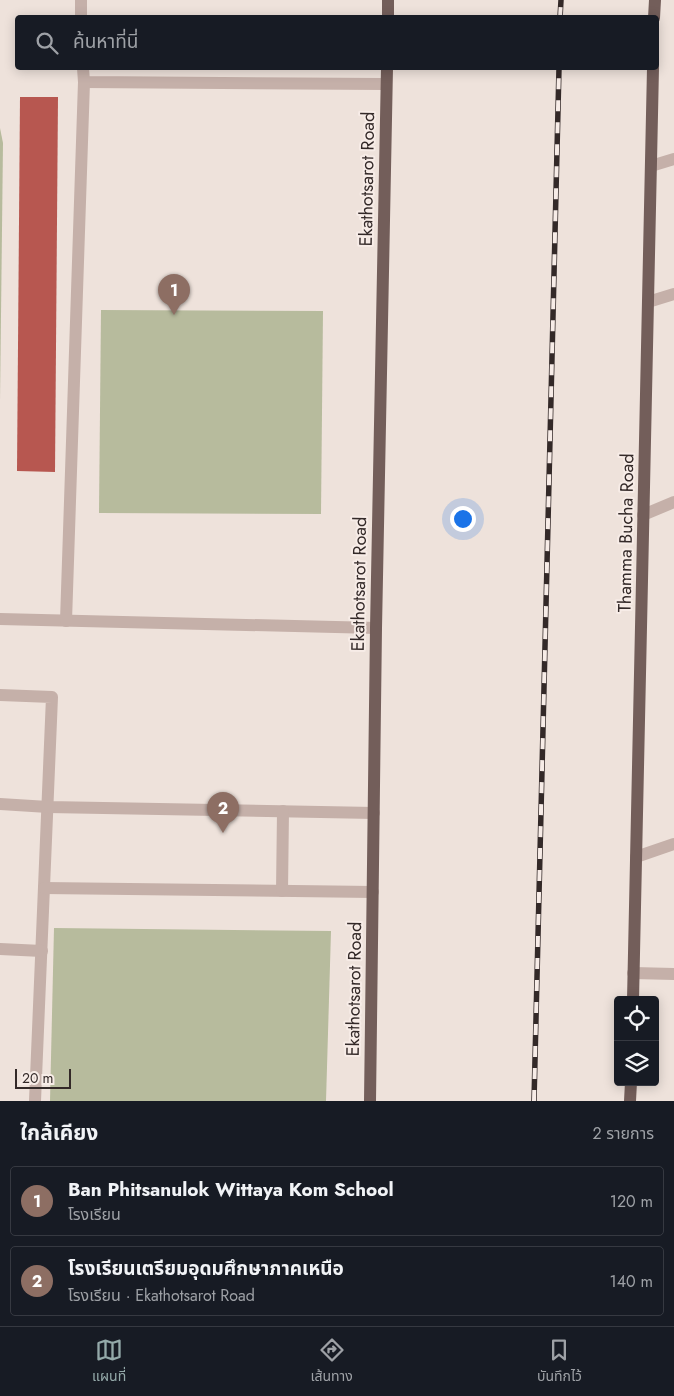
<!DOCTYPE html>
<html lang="th">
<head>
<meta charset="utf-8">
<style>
	:root { --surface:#171b24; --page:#242831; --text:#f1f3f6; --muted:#9ea1a6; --line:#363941; --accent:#94a9a9 }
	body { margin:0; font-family:Jost,"Noto Sans Thai",sans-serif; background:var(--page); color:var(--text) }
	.controls { position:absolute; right:15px; bottom:15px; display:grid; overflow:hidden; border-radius:5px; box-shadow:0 2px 12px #0003 }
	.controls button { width:45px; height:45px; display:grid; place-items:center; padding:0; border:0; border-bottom:1px solid var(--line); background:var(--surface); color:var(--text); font:25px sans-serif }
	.scale { position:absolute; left:15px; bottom:12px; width:56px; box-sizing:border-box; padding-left:5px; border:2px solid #332928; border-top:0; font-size:14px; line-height:18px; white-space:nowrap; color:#332928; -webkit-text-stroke:4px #f7ece7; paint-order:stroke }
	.you { position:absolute; left:462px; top:518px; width:18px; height:18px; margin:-12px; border:4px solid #fff; border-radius:50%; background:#1a73e8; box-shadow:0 0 0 8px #1a73e833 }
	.badge { display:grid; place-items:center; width:32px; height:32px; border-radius:50%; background:var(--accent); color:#fff; font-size:16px; font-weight:700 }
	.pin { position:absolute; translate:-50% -41px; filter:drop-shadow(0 1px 2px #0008) }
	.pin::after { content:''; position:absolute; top:26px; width:18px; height:15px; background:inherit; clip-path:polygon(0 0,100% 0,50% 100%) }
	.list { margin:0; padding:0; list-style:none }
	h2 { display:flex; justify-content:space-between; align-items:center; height:65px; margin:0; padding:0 20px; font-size:21px }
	h2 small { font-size:16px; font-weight:400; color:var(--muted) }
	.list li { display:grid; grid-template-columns:32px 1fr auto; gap:15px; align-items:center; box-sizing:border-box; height:70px; margin:0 10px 10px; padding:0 10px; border:1px solid var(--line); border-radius:5px }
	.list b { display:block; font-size:19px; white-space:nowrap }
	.list p { margin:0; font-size:16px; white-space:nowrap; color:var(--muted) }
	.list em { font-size:16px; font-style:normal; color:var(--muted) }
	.icon { flex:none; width:28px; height:28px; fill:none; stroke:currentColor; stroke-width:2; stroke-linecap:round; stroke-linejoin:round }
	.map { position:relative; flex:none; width:674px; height:1101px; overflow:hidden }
	.search { position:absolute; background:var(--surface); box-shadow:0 2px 12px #0003; left:15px; right:15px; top:15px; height:55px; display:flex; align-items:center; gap:12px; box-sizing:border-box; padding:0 18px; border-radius:5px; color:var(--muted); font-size:19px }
	.sheet { height:225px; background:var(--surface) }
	nav { display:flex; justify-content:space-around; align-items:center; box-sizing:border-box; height:70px; border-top:1px solid var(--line); background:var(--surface); font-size:14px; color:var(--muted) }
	nav a { display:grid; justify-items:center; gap:2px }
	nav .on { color:var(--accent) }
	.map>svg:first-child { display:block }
</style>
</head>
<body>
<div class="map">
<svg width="674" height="1101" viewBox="0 0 674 1101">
	<rect width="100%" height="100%" fill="#eee2db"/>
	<g fill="#b7bb9d">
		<path d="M0,128L3,143L0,402Z"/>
		<path d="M101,310L323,311L321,514L99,513Z"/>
		<path d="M54,928L331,931L326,1101H50Z"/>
	</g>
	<path fill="#b75750" d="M20,97H58L55,472L17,471Z"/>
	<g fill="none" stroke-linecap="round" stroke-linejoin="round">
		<g stroke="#c5b0a9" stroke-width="12">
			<path d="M81,0V18"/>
			<path d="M83,68L84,82L386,84"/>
			<path d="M651,166L674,159"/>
			<path d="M648,302L674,294"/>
			<path d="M643,515L674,502"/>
			<path d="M0,619L376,628"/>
			<path d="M66,621L84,82"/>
			<path d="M0,695L52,697L35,1101"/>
			<path d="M0,804L48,807L374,813"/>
			<path d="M636,857L674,844"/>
			<path d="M44,888L373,892"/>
			<path d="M282,891L283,811"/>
			<path d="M0,949L42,951"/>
			<path d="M633,973L674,974"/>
		</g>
		<g stroke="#735e5a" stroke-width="12">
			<path d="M388,18V0"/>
			<path d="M654,18L655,0"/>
			<path d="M633,1000L653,68"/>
			<path d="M370,1101L376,628L387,68"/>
			<path d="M630,1101L631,1082"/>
		</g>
		<g stroke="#332928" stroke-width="5.5">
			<g id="rail">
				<path d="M560,18L561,0"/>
				<path d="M534,1101L559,68"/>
			</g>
		</g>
		<use href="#rail" stroke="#f7ece7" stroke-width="4" stroke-dasharray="11" stroke-linecap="butt"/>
	</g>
	<g text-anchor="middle" stroke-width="4" stroke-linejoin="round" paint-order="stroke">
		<g font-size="18" fill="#332928" stroke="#f7ece7">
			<text transform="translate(367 179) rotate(-89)" y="6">Ekathotsarot Road</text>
			<text transform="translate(626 533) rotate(-89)" y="6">Thamma Bucha Road</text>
			<text transform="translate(359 584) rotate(-89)" y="6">Ekathotsarot Road</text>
			<text transform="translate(354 989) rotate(-89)" y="6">Ekathotsarot Road</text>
		</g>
	</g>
</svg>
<div class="controls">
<button><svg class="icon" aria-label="locate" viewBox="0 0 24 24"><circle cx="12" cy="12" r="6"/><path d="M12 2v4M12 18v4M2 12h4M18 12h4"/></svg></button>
<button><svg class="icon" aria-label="layers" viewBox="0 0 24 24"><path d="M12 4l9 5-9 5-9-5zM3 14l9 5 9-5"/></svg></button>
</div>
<div class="scale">20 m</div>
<div class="you"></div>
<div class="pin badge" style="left:174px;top:315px;background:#8d6e63">1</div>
<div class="pin badge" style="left:223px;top:833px;background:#8d6e63">2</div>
<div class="search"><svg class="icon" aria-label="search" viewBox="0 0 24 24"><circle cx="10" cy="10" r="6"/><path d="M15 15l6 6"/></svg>ค้นหาที่นี่</div>
</div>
<section class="sheet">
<h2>ใกล้เคียง<small>2 รายการ</small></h2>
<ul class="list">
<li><span class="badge" style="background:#8d6e63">1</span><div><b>Ban Phitsanulok Wittaya Kom School</b><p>โรงเรียน</p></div><em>120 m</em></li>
<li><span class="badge" style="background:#8d6e63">2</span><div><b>โรงเรียนเตรียมอุดมศึกษาภาคเหนือ</b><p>โรงเรียน · Ekathotsarot Road</p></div><em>140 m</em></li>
</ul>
</section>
<nav>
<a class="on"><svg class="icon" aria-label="map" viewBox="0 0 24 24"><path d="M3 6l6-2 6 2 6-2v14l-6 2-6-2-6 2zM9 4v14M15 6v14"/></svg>แผนที่</a>
<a><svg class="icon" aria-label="directions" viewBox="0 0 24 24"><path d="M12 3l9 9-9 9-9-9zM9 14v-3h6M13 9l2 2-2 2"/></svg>เส้นทาง</a>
<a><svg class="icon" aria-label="saved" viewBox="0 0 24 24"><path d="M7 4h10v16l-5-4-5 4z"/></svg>บันทึกไว้</a>
</nav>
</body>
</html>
